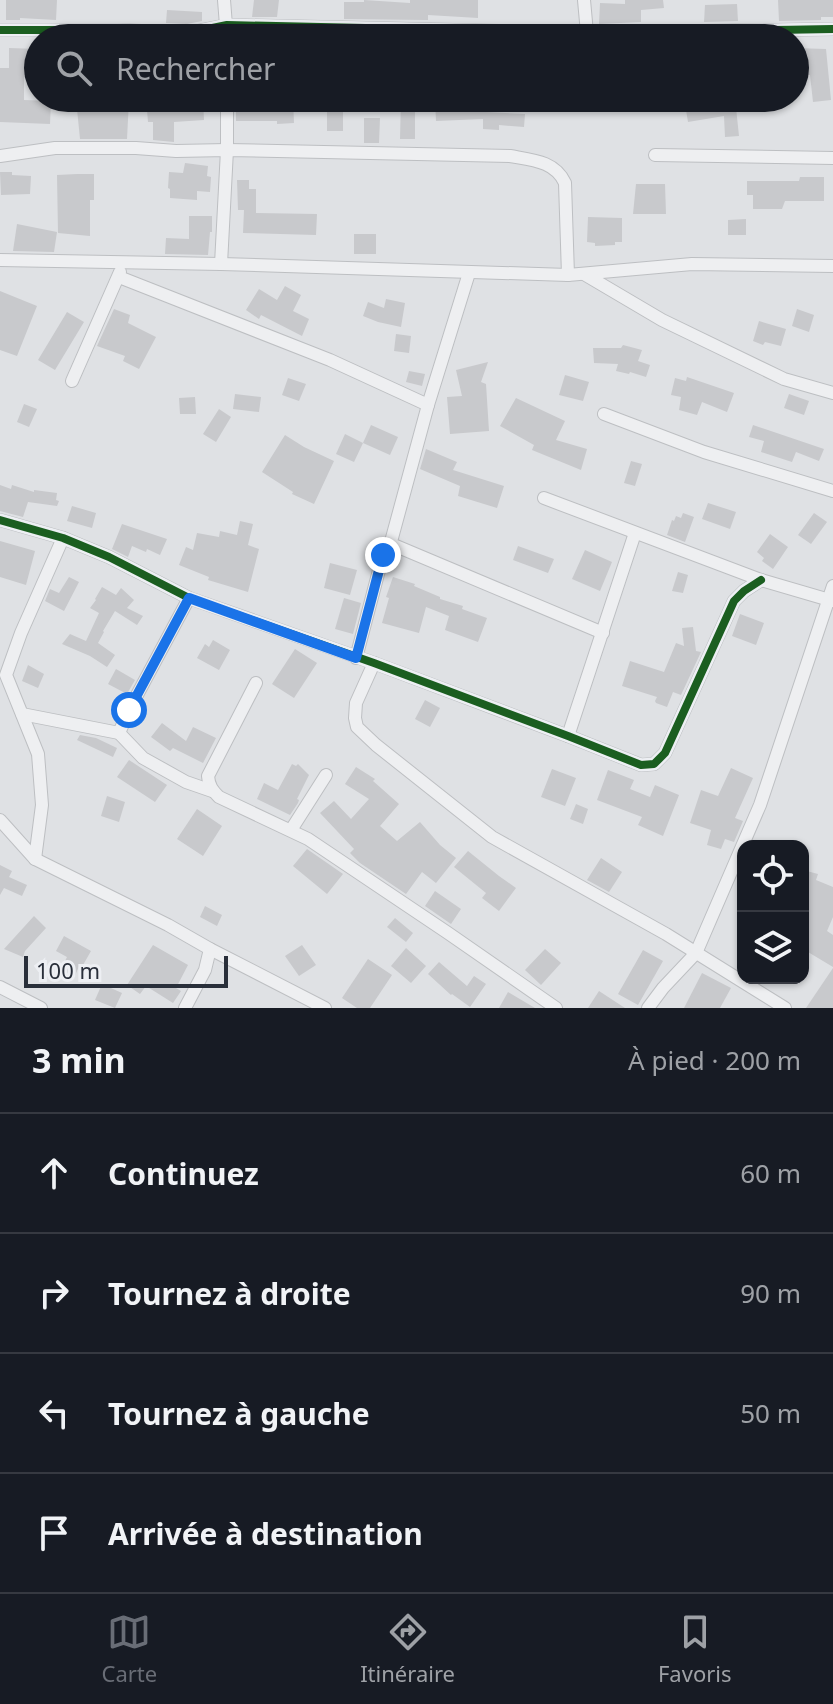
<!DOCTYPE html>
<html lang="fr">
<head>
<meta charset="utf-8">
<style>
	:root { --surface:#171b24; --page:#242831; --text:#f1f3f6; --muted:#9ea1a6; --line:#363941; --accent:#696d76 }
	body { margin:0; font-family:"Noto Sans",sans-serif; background:var(--page); color:var(--text) }
	.controls { position:absolute; right:24px; bottom:24px; display:grid; overflow:hidden; border-radius:16px; box-shadow:0 2px 6px #0004 }
	.controls button { width:72px; height:72px; display:grid; place-items:center; padding:0; border:0; border-bottom:2px solid var(--line); background:var(--surface); color:var(--text); font:40px sans-serif }
	.scale { position:absolute; left:24px; bottom:20px; width:204px; box-sizing:border-box; padding-left:8px; border:4px solid #292f3a; border-top:0; font-size:22px; line-height:28px; white-space:nowrap; color:#292f3a; -webkit-text-stroke:6px #edeff3; paint-order:stroke }
	.stop { position:absolute; width:24px; height:24px; margin:-18px; border:6px solid #1a73e8; border-radius:50%; background:#fff }
	.stop.end { background:#1a73e8; border-color:#fff; box-shadow:0 2px 8px #0008 }
	.list { margin:0; padding:0; list-style:none }
	h2 { display:flex; justify-content:space-between; align-items:center; height:104px; margin:0; padding:0 32px; font-size:34px }
	h2 small { font-size:26px; font-weight:400; color:var(--muted) }
	.list li { display:grid; grid-template-columns:52px 1fr auto; gap:24px; align-items:center; box-sizing:border-box; height:120px; padding:0 32px; border-top:2px solid var(--line) }
	.list b { display:block; font-size:30px; white-space:nowrap }
	.list em { font-size:26px; font-style:normal; color:var(--muted) }
	.icon { flex:none; width:44px; height:44px; fill:none; stroke:currentColor; stroke-width:2; stroke-linecap:round; stroke-linejoin:round }
	.map { position:relative; flex:none; width:833px; height:1008px; overflow:hidden }
	.search { position:absolute; background:var(--surface); box-shadow:0 2px 6px #0004; left:24px; right:24px; top:24px; height:88px; display:flex; align-items:center; gap:20px; box-sizing:border-box; padding:0 28px; border-radius:44px; color:var(--muted); font-size:30px }
	.sheet { height:584px; background:var(--surface) }
	nav { display:flex; justify-content:space-around; align-items:center; box-sizing:border-box; height:112px; border-top:2px solid var(--line); background:var(--surface); font-size:22px; color:var(--muted) }
	nav a { display:grid; justify-items:center; gap:4px }
	nav .on { color:var(--accent) }
	.map>svg:first-child { display:block }
</style>
</head>
<body>
<div class="map">
<svg width="833" height="1008" viewBox="0 0 833 1008">
	<rect width="100%" height="100%" fill="#dfe1e4"/>
	<g fill="#c8c9cc">
		<path d="M6,0H57L56,20L20,18V20H6Z"/>
		<path d="M254,0H279L277,17H252Z"/>
		<path d="M364,0L410,3V0H478V18L428,15V20L344,19V2H364Z"/>
		<path d="M625,0H663L664,8L641,10V22L599,24L600,3L625,4Z"/>
		<path d="M778,0H833V17H821V20L779,21Z"/>
		<path d="M737,4L738,21L704,22L705,5Z"/>
		<path d="M167,10L202,12V21L187,24L166,23Z"/>
		<path d="M9,48L38,49V75H24V100L51,101L50,124L0,122V68H9Z"/>
		<path d="M795,48L826,49L831,100L813,102L810,75H795Z"/>
		<path d="M90,98L129,100L127,139H80L76,99Z"/>
		<path d="M146,98H203L204,120L174,122V142L153,140V122H148Z"/>
		<path d="M276,98H293L294,123L277,124V121H236V101L276,100Z"/>
		<path d="M401,98H415V139H400Z"/>
		<path d="M467,98H483L486,112L525,114L524,127L499,125V130L483,129V119L436,121L435,100Z"/>
		<path d="M684,98H735L739,136L725,137L724,116L688,122Z"/>
		<rect x="327" y="102" width="16" height="29"/>
		<path d="M364,118H380L379,143H364Z"/>
		<path d="M185,163L208,166L207,176L211,177L210,192L197,191V200L170,198V189L168,188L169,172L183,173Z"/>
		<path d="M0,172H12V175L31,176L30,194L1,195Z"/>
		<path d="M77,174H94V200H90V236L58,233L57,175Z"/>
		<path d="M800,177H824V201H785L782,209H753V195H747V181H799Z"/>
		<path d="M237,180H249V189H256V213L317,214L316,235L243,233L244,210H238Z"/>
		<path d="M636,184H665L666,214H633Z"/>
		<path d="M189,216H212V232H210L208,255L165,254L166,238L189,239Z"/>
		<path d="M588,217L622,218V242H615V245L595,246V243L587,242Z"/>
		<path d="M746,219V235H728V220Z"/>
		<path d="M17,224L57,232L54,252L13,251Z"/>
		<rect x="354" y="234" width="22" height="20"/>
		<path d="M285,286L301,295L293,311L309,319L302,336L261,315L259,319L246,310L259,289L277,300Z"/>
		<path d="M0,291L37,306L17,356L0,350Z"/>
		<path d="M386,299L405,303L401,327L378,322L363,316L368,302L384,308Z"/>
		<path d="M114,309L130,315L128,323L156,337L139,369L123,361L125,356L97,346Z"/>
		<path d="M797,309L814,315L809,332L792,326Z"/>
		<path d="M67,312L84,322L55,370L38,360Z"/>
		<path d="M759,321L786,329L781,346L765,342L763,345L753,341Z"/>
		<path d="M396,334L411,336L409,353L394,351Z"/>
		<path d="M623,345L642,350L638,361L650,365L646,377L630,372L629,374L616,371L618,364L594,363L593,348H621Z"/>
		<path d="M488,362L481,382L486,384L489,431L450,434L447,397L462,396L456,370Z"/>
		<path d="M409,371L425,374L422,386L406,382Z"/>
		<path d="M565,375L589,382L583,401L559,395Z"/>
		<path d="M687,377L734,393L727,412L702,402L697,415L679,410L681,397L671,395L675,378L686,381Z"/>
		<path d="M288,378L306,384L299,401L282,395Z"/>
		<path d="M235,394L261,397L259,412L233,409Z"/>
		<path d="M789,394L809,401L804,415L784,408Z"/>
		<path d="M195,397L196,414H180L179,398Z"/>
		<path d="M516,398L565,421L556,440L587,449L581,470L532,450L534,445L500,426Z"/>
		<path d="M24,404L37,409L29,427L17,422Z"/>
		<path d="M219,409L231,417L216,442L203,434Z"/>
		<path d="M371,425L398,437L390,455L363,443Z"/>
		<path d="M753,425L824,449L819,461L796,452L792,462L761,452L764,441L749,437Z"/>
		<path d="M345,434L363,443L354,462L336,454Z"/>
		<path d="M285,435L304,447L334,461L314,504L292,494L293,492L262,472Z"/>
		<path d="M426,449L457,462L453,470L504,486L497,508L458,496L460,486L420,469Z"/>
		<path d="M631,461L642,464L635,486L624,483Z"/>
		<path d="M0,485L11,489L12,485L34,492V490L57,493L56,500L59,501L57,506L28,502L23,517L0,511Z"/>
		<path d="M708,503L736,512L730,529L702,519Z"/>
		<path d="M72,506L96,513L92,528L67,521Z"/>
		<path d="M683,513L694,517L685,542L667,535L672,520L674,521L676,516L681,518Z"/>
		<path d="M814,513L827,522L811,544L798,535Z"/>
		<path d="M240,521L253,524L248,545L259,549L248,592L208,580L209,577L179,565L186,547L193,550L197,533L219,537L220,531L237,535Z"/>
		<path d="M122,524L167,539L160,555L147,549L146,552L132,546L128,557L112,549Z"/>
		<path d="M770,534L788,547L773,569L762,561L764,558L757,552Z"/>
		<path d="M0,541L35,551L26,585L0,577Z"/>
		<path d="M518,546L554,559L548,573L513,560Z"/>
		<path d="M585,550L612,562L600,591L572,579Z"/>
		<path d="M330,563L357,570L350,595L324,588Z"/>
		<path d="M678,572L688,575L683,593L672,591Z"/>
		<path d="M69,577L79,582L64,611L45,601L50,589L59,593Z"/>
		<path d="M393,577L415,584L414,586L440,597V599L463,606L462,609L487,618L478,642L445,630L449,616L426,607L419,633L382,623L389,598L386,597Z"/>
		<path d="M102,587L116,595L121,588L134,600L127,608L143,616L137,625L115,611L103,631L104,632L98,643L115,655L107,667L90,656L62,644L70,634L86,641L99,613L90,608L96,600L95,599Z"/>
		<path d="M344,598L361,603L353,634L335,629Z"/>
		<path d="M740,614L764,623L756,645L732,636Z"/>
		<path d="M693,627L696,651L701,652L681,695L673,692L667,707L656,703L655,701L657,697L622,686L630,661L664,672L676,643L684,646L682,628Z"/>
		<path d="M213,640L230,650L219,670L197,658L205,644L209,647Z"/>
		<path d="M295,649L317,663L294,698L272,684Z"/>
		<path d="M28,665L44,674L38,688L22,681Z"/>
		<path d="M116,669L135,680L127,694L108,684Z"/>
		<path d="M425,700L440,708L430,727L415,719Z"/>
		<path d="M162,723L186,741L193,727L216,738L203,763L173,748L170,751L151,737Z"/>
		<path d="M80,735L96,738L117,748L113,757L77,740Z"/>
		<path d="M129,760L167,785L155,802L117,777Z"/>
		<path d="M292,764L296,766L298,764L309,775L297,799L299,800L298,803L290,815L257,799L264,783L278,790Z"/>
		<path d="M356,767L375,779L373,781L399,804L380,826L397,841L420,822L440,845L456,858L436,883L422,872L406,894L360,863L350,853L354,849L320,813L334,801L351,819L369,799L345,784Z"/>
		<path d="M731,768L753,778L735,818L743,821L734,842L725,839L721,849L707,845L711,830L690,823L701,790L718,796Z"/>
		<path d="M552,769L576,778L565,806L541,797Z"/>
		<path d="M608,770L634,780L630,789L650,797L655,785L679,795L663,836L638,825L642,817L597,800Z"/>
		<path d="M107,796L125,802L119,822L101,816Z"/>
		<path d="M576,804L588,809L583,824L570,819Z"/>
		<path d="M197,809L222,826L203,856L177,839Z"/>
		<path d="M307,849L343,874L327,894L293,866Z"/>
		<path d="M468,851L499,876L516,888L499,911L482,898L486,893L454,867Z"/>
		<path d="M601,858L622,872L609,892L587,880Z"/>
		<path d="M0,865L12,871L9,877L27,885L22,896L4,888L0,895Z"/>
		<path d="M803,870L818,874L816,880L833,887V917L827,931L833,935V967L803,949Z"/>
		<path d="M435,891L461,909L451,924L425,906Z"/>
		<path d="M205,906L222,915L217,926L200,917Z"/>
		<path d="M34,916L46,928L25,951L23,957L4,949Z"/>
		<path d="M395,918L413,933L406,942L387,927Z"/>
		<path d="M64,936L91,951L83,965L80,964L74,978L60,971L67,957L56,951Z"/>
		<path d="M153,945L188,965L176,988L181,991L173,1003L146,986L140,994L127,985Z"/>
		<path d="M302,945L316,965L299,976L285,956Z"/>
		<path d="M406,948L426,966L411,983L391,966Z"/>
		<path d="M545,949L561,963L541,985L525,970Z"/>
		<path d="M643,950L663,961L638,1005L618,994Z"/>
		<path d="M368,959L392,975L370,1008H357L342,998Z"/>
		<path d="M439,962L467,986L474,976L486,984L470,1007L452,994L451,995L428,974Z"/>
		<path d="M833,968V1008H806Z"/>
		<path d="M702,973L731,988L720,1008H684Z"/>
		<path d="M102,984L122,993L115,1008L95,1000Z"/>
		<path d="M599,991L625,1008H588Z"/>
		<path d="M508,992L535,1008H499Z"/>
	</g>
	<g fill="none" stroke-linecap="round" stroke-linejoin="round">
		<g stroke="#bdbfc2" stroke-width="14">
			<g id="minor">
				<path d="M224,0L227,38"/>
				<path d="M584,0L587,33"/>
				<path d="M0,30H118L188,33L227,25L587,33L833,29"/>
				<path d="M655,155L833,158"/>
				<path d="M0,156L55,148H136L176,151L227,150L510,156C532,160 555,161 565,183L568,275"/>
				<path d="M0,260L221,264L568,275L692,264L833,266"/>
				<path d="M221,264L227,150V98"/>
				<path d="M584,274L662,320L784,379L833,393"/>
				<path d="M119,277L330,360L428,405"/>
				<path d="M72,381L120,272"/>
				<path d="M604,414L704,452L833,491"/>
				<path d="M544,498L761,580L833,601"/>
				<path d="M0,520L63,538L109,557L189,598L374,663L568,736L641,765L654,764L665,753L734,601L744,591L761,580"/>
				<path d="M389,549L428,405L469,273"/>
				<path d="M356,658L383,555L389,549L396,546L603,633"/>
				<path d="M374,663L356,703L355,718L357,727L376,745L492,837L666,934L785,1008"/>
				<path d="M256,683L208,776C209,786 212,790 219,797L308,839L448,933L556,1008"/>
				<path d="M22,714L119,733L129,710L189,598"/>
				<path d="M119,733L143,758L186,782L212,791"/>
				<path d="M568,736L635,533"/>
				<path d="M0,820L35,859L168,925L210,949L325,1008"/>
				<path d="M291,830L326,775"/>
				<path d="M35,859L42,805L38,754L6,675L21,633L63,538"/>
				<path d="M0,987L41,1008"/>
				<path d="M185,1008L205,970L210,949"/>
				<path d="M648,1008L663,988L696,953L760,805L833,586"/>
			</g>
		</g>
		<use href="#minor" stroke="#eeeff1" stroke-width="12"/>
		<g stroke="#edeff3" stroke-width="13">
			<g id="cycleway">
				<path d="M0,30H118L188,33L227,25L587,33L833,29"/>
				<path d="M0,520L63,538L109,557L189,598L374,663L568,736L641,765L654,764L665,753L734,601L744,591L761,580"/>
			</g>
		</g>
		<use href="#cycleway" stroke="#1b5e20" stroke-width="8"/>
	</g>
	<g fill="none" stroke-linecap="round" stroke-linejoin="round">
		<path stroke="#1a73e8" stroke-width="10" d="M129,710L189,598L356,658L383,555"/>
	</g>
</svg>
<div class="controls">
<button><svg class="icon" aria-label="locate" viewBox="0 0 24 24"><circle cx="12" cy="12" r="6"/><path d="M12 2v4M12 18v4M2 12h4M18 12h4"/></svg></button>
<button><svg class="icon" aria-label="layers" viewBox="0 0 24 24"><path d="M12 4l9 5-9 5-9-5zM3 14l9 5 9-5"/></svg></button>
</div>
<div class="scale">100 m</div>
<div class="stop" style="left:129px;top:710px"></div>
<div class="stop end" style="left:383px;top:555px"></div>
<div class="search"><svg class="icon" aria-label="search" viewBox="0 0 24 24"><circle cx="10" cy="10" r="6"/><path d="M15 15l6 6"/></svg>Rechercher</div>
</div>
<section class="sheet">
<h2>3 min<small>À pied · 200 m</small></h2>
<ul class="list">
<li><svg class="icon" aria-label="ahead" viewBox="0 0 24 24"><path d="M12 20V5M6 11l6-6 6 6"/></svg><div><b>Continuez</b></div><em>60 m</em></li>
<li><svg class="icon" aria-label="right" viewBox="0 0 24 24"><path d="M7 20v-9h11M14 6l5 5-5 5"/></svg><div><b>Tournez à droite</b></div><em>90 m</em></li>
<li><svg class="icon" aria-label="left" viewBox="0 0 24 24"><path d="M17 20v-9H6M10 6l-5 5 5 5"/></svg><div><b>Tournez à gauche</b></div><em>50 m</em></li>
<li><svg class="icon" aria-label="arrive" viewBox="0 0 24 24"><path d="M6 21V4h12l-3 4 3 4H6"/></svg><div><b>Arrivée à destination</b></div></li>
</ul>
</section>
<nav>
<a class="on"><svg class="icon" aria-label="map" viewBox="0 0 24 24"><path d="M3 6l6-2 6 2 6-2v14l-6 2-6-2-6 2zM9 4v14M15 6v14"/></svg>Carte</a>
<a><svg class="icon" aria-label="directions" viewBox="0 0 24 24"><path d="M12 3l9 9-9 9-9-9zM9 14v-3h6M13 9l2 2-2 2"/></svg>Itinéraire</a>
<a><svg class="icon" aria-label="saved" viewBox="0 0 24 24"><path d="M7 4h10v16l-5-4-5 4z"/></svg>Favoris</a>
</nav>
</body>
</html>
